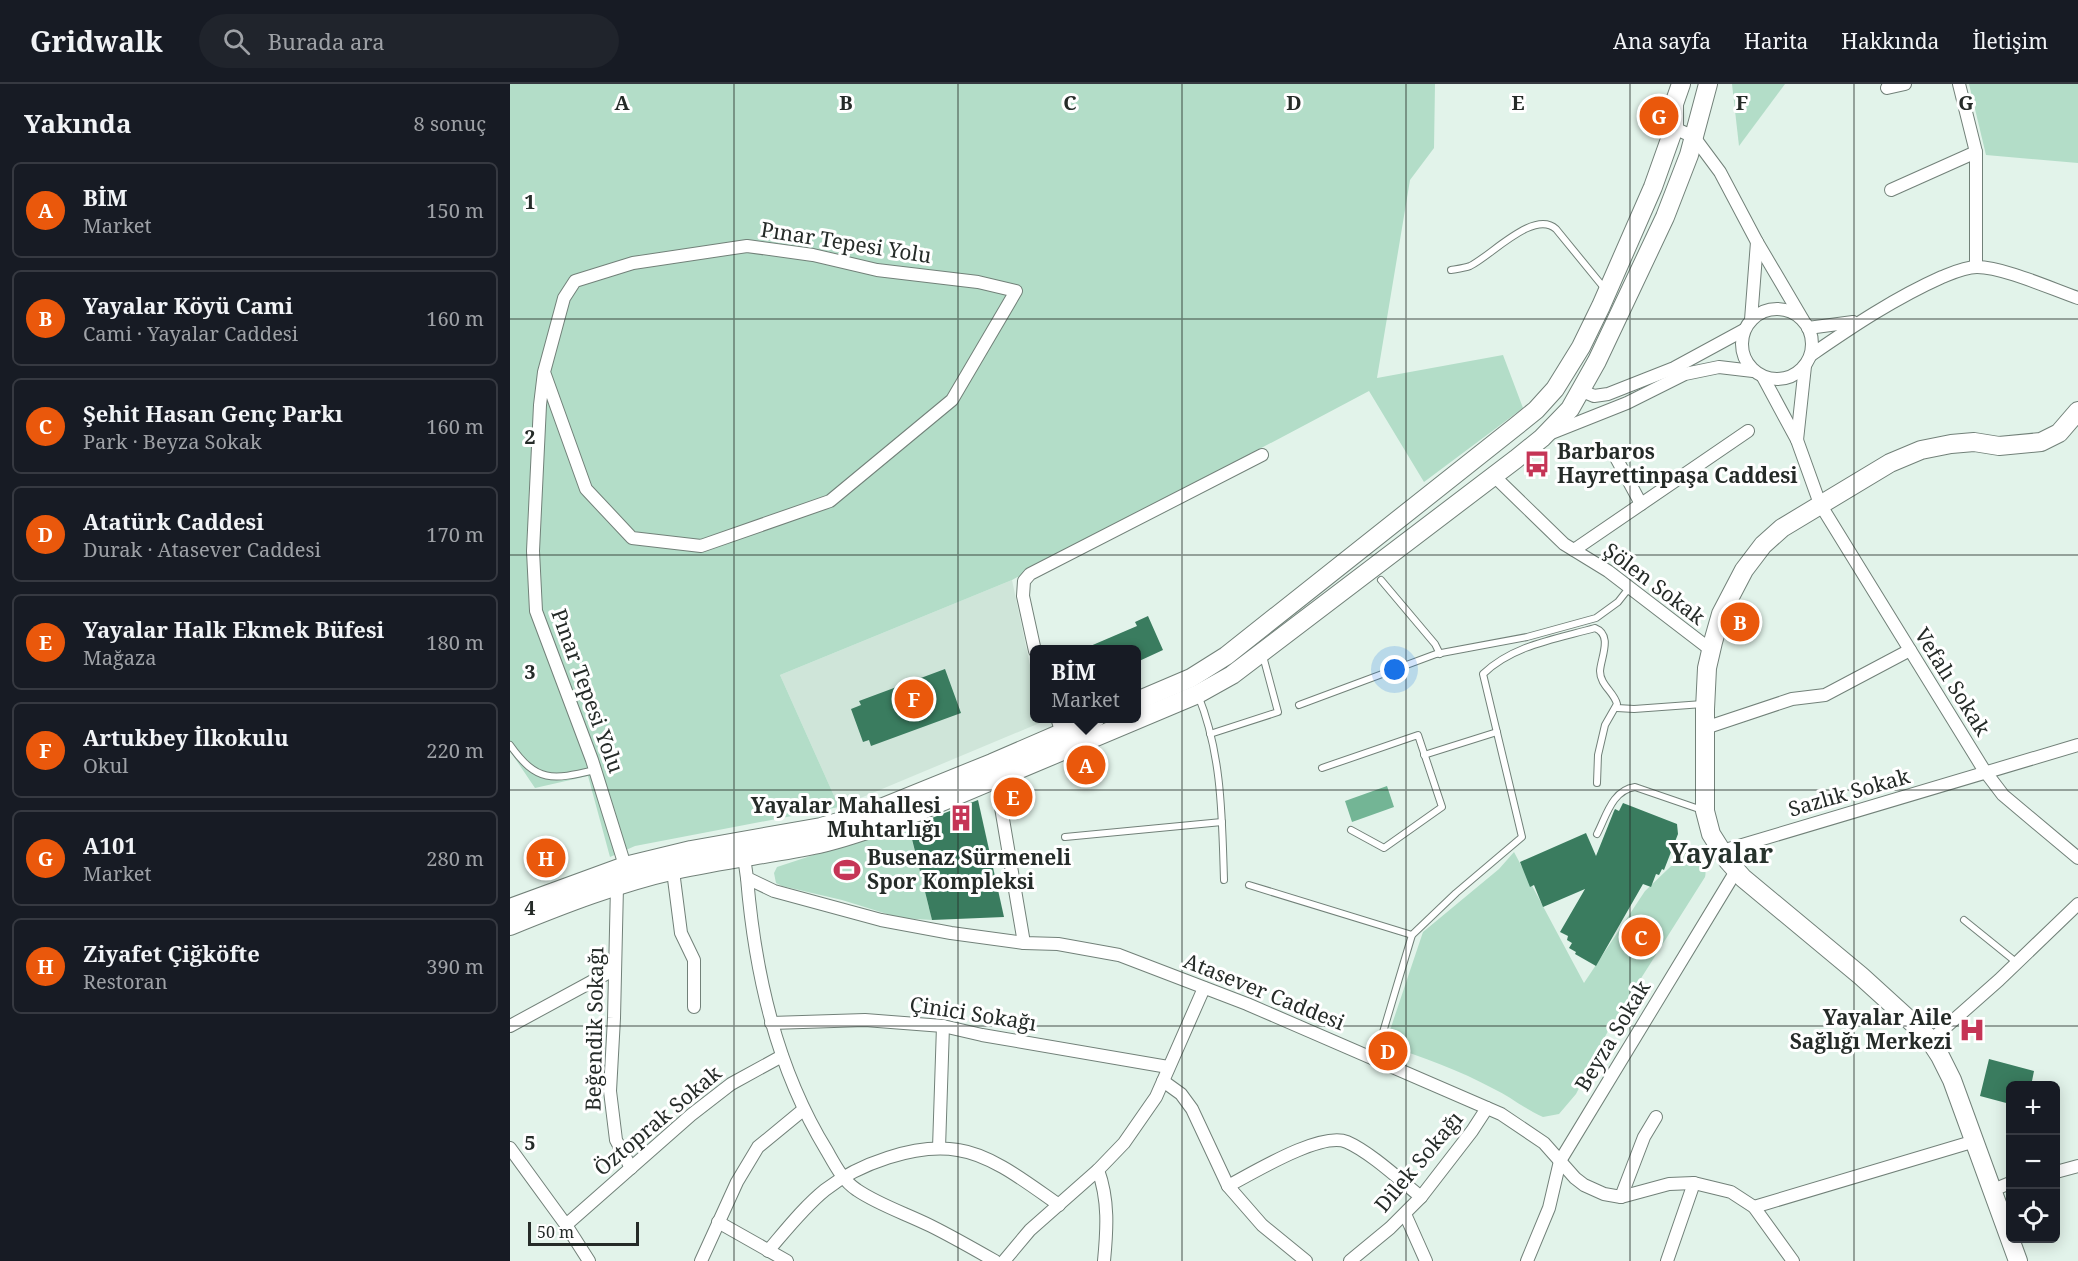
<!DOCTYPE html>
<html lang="tr">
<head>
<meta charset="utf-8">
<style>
	:root { --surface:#171b24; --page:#20242c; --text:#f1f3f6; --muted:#9ea1a6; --line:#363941; --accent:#ea580c }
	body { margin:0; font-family:"Noto Serif",serif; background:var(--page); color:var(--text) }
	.controls { position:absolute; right:18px; bottom:18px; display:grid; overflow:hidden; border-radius:9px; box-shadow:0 3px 15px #0003 }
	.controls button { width:54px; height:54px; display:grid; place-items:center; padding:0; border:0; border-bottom:2px solid var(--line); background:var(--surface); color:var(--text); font:30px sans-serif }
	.scale { position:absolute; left:18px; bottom:15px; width:111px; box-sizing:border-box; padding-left:6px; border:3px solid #252b28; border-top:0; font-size:16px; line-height:21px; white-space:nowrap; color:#252b28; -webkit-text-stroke:4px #fff; paint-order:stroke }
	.you { position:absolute; left:885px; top:586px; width:21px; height:21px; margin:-15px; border:4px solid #fff; border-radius:50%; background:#1a73e8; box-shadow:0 0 0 9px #1a73e833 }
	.badge { display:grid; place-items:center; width:39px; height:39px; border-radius:50%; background:var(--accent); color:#fff; font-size:20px; font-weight:700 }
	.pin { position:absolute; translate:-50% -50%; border:3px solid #fff; box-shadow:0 2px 6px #0006 }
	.popup { position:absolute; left:520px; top:561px; width:111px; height:78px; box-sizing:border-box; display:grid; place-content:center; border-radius:9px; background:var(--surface); filter:drop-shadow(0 2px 4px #0005); font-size:20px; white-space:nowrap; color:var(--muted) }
	.popup b { font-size:22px; color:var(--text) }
	.popup::after { content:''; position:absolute; left:50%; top:100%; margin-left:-12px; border:12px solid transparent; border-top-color:var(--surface) }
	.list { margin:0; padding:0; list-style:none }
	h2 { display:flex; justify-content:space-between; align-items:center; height:78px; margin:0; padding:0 24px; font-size:26px }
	h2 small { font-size:20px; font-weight:400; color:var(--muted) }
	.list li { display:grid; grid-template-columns:39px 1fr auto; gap:18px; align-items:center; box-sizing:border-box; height:96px; margin:0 12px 12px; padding:0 12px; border:2px solid var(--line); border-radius:9px }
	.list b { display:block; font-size:22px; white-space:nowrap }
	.list p { margin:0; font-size:20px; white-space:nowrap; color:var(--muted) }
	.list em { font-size:20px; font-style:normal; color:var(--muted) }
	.icon { flex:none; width:33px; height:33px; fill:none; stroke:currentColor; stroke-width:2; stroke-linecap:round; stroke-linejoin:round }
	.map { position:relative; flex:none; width:1568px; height:1177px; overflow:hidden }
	header { display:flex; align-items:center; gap:36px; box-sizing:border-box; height:84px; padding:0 30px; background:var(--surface); border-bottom:2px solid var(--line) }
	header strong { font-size:28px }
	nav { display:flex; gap:33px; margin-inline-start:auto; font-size:21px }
	.search { width:420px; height:54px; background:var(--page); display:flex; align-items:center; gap:15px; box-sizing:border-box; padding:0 21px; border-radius:33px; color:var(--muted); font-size:22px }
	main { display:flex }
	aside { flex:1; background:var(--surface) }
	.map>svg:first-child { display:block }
</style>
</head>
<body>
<header>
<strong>Gridwalk</strong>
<div class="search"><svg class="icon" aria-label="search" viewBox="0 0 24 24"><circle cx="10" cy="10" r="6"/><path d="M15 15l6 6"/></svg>Burada ara</div>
<nav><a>Ana sayfa</a><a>Harita</a><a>Hakkında</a><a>İletişim</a></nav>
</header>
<main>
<aside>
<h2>Yakında<small>8 sonuç</small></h2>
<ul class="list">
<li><span class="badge">A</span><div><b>BİM</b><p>Market</p></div><em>150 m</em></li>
<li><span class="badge">B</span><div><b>Yayalar Köyü Cami</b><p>Cami · Yayalar Caddesi</p></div><em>160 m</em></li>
<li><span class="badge">C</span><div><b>Şehit Hasan Genç Parkı</b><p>Park · Beyza Sokak</p></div><em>160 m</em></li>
<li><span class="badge">D</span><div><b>Atatürk Caddesi̇</b><p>Durak · Atasever Caddesi</p></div><em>170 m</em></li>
<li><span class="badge">E</span><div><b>Yayalar Halk Ekmek Büfesi</b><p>Mağaza</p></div><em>180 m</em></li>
<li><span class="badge">F</span><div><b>Artukbey İlkokulu</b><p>Okul</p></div><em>220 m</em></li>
<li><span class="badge">G</span><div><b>A101</b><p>Market</p></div><em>280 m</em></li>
<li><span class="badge">H</span><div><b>Ziyafet Çiğköfte</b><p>Restoran</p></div><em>390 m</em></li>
</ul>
</aside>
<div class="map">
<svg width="1568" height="1177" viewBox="0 0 1568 1177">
	<rect width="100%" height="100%" fill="#e2f3ea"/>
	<path fill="#cfe5d9" d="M502,496L525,605V634L531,635L532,638L329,723L270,591Z"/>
	<g fill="#b3ddc8">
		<path d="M0,0H925L924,64L900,96L867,294L993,271L1013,324L914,398L859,307L502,496L270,591L329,723L125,762L100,773L78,692L25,704L0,667Z"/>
		<path d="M1222,0H1275L1229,62Z"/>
		<path d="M1459,0H1568V79L1476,71Z"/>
		<path d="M398,740L422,836L390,834L332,816L272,802L266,799L264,789L267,783Z"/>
		<path d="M1181,763C1188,772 1198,781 1195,793L1099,945L1066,1010L1049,1030L1033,1033C1016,1026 1001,1013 984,1005C949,986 913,973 875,961L913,848L989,785L1004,768L1074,899L1135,807Z"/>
	</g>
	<path fill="#73b595" d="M877,702L884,723L842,738L835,717Z"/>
	<g fill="#3a7c5f">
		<path d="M1228,523L1247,528L1239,554L1218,548Z"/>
		<path d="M638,532L653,566L627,578V566H571L627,542L625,538Z"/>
		<path d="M435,585L451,629L361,662L359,656L353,658L341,625L351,621L349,617Z"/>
		<path d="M468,716L494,833L422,836L399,743Z"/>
		<path d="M1113,719L1167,740L1168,750L1154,786L1152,785L1149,791L1146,790L1141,803L1133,800L1086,882L1065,870L1066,868L1059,864L1062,859L1057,856L1058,852L1050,848L1075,805L1033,823L1024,801L1020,803L1010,778L1076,749L1086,772L1104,727L1105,725L1109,727Z"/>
		<path d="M1479,975L1524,987L1521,1002H1500V1020L1470,1012Z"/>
	</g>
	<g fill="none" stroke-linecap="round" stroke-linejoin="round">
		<g stroke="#728179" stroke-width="8">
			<g id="lane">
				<path d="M941,186C947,185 955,184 960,182C981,172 1024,125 1046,145L1095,205"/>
				<path d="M871,496L925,560L930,570"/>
				<path d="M688,611C712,670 712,733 714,796"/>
				<path d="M789,621L926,570L1017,553L1086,534L1108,518L1119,504"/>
				<path d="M1107,624L1124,625L1193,620"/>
				<path d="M700,650L768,628L753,572"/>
				<path d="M0,661C27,699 42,696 85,686"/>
				<path d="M914,671L987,648"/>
				<path d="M812,684L908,651L932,723L874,764L841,746"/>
				<path d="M1087,750C1096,733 1102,706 1125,703L1192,726"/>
				<path d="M555,753L712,738"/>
				<path d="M739,801L902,851"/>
				<path d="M1454,836L1506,878"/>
				<path d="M865,975L902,851L946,809L1012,753L973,590C1003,561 1046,555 1085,544C1103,551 1091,573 1090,587C1090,601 1104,608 1107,620L1095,641L1088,671L1087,699"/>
			</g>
		</g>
		<g stroke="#728179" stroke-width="14">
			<g id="street">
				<path d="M1449,0L1466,68V183"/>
				<path d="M1377,4L1395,0"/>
				<path d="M1164,44L1184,53L1210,88L1247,158L1293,236"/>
				<path d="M1381,106L1466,68"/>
				<circle cx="1267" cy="260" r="35"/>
				<path d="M1241,236L1247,158"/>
				<path d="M1298,244L1343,238"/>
				<path d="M1301,271C1343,242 1385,214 1432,193C1442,189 1455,183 1467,183C1493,183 1542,205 1568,214"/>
				<path d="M34,288L76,405L122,454L191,462L320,417L442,316L506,207L468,198L367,186L303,171L237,162L123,179L65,197L54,214L34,288L30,321L23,467L26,527L82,676L117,788"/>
				<path d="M1253,293L1287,356L1310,420L1474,686L1493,711L1568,774"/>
				<path d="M1070,306L1084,312L1098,310L1164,284L1234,246"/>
				<path d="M1039,350L1117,319L1175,290L1209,283L1243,287"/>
				<path d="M1287,356L1295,282"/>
				<path d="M1104,370L1131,420"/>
				<path d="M984,392L1054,460L1098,487L1201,566"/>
				<path d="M1064,466L1238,347"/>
				<path d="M525,567L513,512L514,497L520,490L752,371"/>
				<path d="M547,634L552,649"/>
				<path d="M1195,644L1282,615L1315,611L1400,566"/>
				<path d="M485,688L514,859"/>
				<path d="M1212,767L1568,661"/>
				<path d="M234,773L237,794L264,807L371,836L441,849L514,859L548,860L609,871L737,920L991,1030L1034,1059L1065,1094L1074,1101L1094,1110L1111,1113L1159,1100L1184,1099L1221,1108L1244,1123L1283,1177"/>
				<path d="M163,787L171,849L184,876V923"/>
				<path d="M237,794C245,889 266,984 317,1067C325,1081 333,1097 347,1106C369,1121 397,1130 421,1142C443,1153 464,1165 485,1177"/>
				<path d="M107,802L104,934L100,1007L106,1056L121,1084"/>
				<path d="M261,939L355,936L433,942L472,951L658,983"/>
				<path d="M0,942L105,885"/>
				<path d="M1420,957L1489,896L1568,820"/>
				<path d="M653,997L671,1010L682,1025L718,1102L752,1141L796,1177"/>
				<path d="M0,1064L56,1141L79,1177"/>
				<path d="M429,1064L433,942"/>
				<path d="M588,1086C599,1116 597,1146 594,1177"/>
				<path d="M1546,1088L1568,1082"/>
				<path d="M718,1102C743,1089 811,1047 837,1058C860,1068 890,1096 911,1113"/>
				<path d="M1483,1106L1500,1099"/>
				<path d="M1111,1113L1134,1053L1146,1033"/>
				<path d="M1244,1123L1465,1057"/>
				<path d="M895,1130L916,1177"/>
				<path d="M208,1138L277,1177"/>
				<path d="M56,1141L181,1031L221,1000L272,972"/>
				<path d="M258,1167C276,1146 294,1123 315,1106C348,1080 406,1059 448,1066C483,1071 520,1101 549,1121"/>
				<path d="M191,1177L227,1098L248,1063L293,1026"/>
				<path d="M494,1177L520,1146L588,1086L614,1059L646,1013L694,904"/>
				<path d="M840,1177L880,1144L911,1113L962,1047L977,1024"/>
				<path d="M1017,1177L1039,1124L1050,1077L1226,787"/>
				<path d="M1157,1177L1184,1099"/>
			</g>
		</g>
		<g stroke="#728179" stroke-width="20">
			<g id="secondary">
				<path d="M627,617L681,594L716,572L1005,343L1026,326L1045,305L1071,263L1091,222L1143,103L1164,44V20L1171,0"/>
				<path d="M0,824L115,782L181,766L311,743L356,730L482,679L586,634"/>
				<path d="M0,842C54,820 108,799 165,786C213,775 262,770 309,760C344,752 377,739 410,727L688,610L722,591L1006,375L1032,354L1060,325L1087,277L1155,133L1179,71L1198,0"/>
				<path d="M1508,1177L1442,996L1430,972L1417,952L1351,892L1233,794L1218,777L1201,750L1195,727V625L1197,584L1203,558L1211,530L1234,486L1253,461L1272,444L1380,379L1411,366L1441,360L1464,358L1489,362L1531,358L1549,349L1568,327"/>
			</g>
		</g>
		<use href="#lane" stroke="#fff" stroke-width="6"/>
		<use href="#street" stroke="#fff" stroke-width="12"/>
		<use href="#secondary" stroke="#fff" stroke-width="18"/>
	</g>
	<path fill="none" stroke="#252b28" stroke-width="1.5" stroke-opacity="0.55" d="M224,0V1177M448,0V1177M672,0V1177M896,0V1177M1120,0V1177M1344,0V1177M0,235H1568M0,471H1568M0,706H1568M0,942H1568"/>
	<defs>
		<g id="bus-bare" transform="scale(2.07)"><path d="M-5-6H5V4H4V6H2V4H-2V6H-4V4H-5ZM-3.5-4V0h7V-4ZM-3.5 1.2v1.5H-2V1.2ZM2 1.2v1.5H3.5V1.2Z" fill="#c53556" stroke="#fff" stroke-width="2.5" paint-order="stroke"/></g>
		<g id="building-bare" transform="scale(2.07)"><path d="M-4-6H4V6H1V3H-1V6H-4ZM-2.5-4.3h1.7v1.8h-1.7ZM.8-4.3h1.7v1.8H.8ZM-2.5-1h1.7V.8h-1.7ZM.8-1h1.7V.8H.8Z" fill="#c53556" stroke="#fff" stroke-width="2.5" paint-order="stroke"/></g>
		<g id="stadium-bare" transform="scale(2.07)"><path d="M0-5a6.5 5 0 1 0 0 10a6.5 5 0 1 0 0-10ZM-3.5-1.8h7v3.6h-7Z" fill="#c53556" stroke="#fff" stroke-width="2.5" paint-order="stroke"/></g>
		<g id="hospital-bare" transform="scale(2.07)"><path d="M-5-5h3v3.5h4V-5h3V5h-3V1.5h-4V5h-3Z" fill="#c53556" stroke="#fff" stroke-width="2.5" paint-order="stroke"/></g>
	</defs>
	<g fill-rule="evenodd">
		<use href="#bus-bare" x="1027" y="380"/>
		<use href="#building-bare" x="451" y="734"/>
		<use href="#stadium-bare" x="337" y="786"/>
		<use href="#hospital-bare" x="1462" y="946"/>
	</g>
	<g text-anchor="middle" stroke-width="6" stroke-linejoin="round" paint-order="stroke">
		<g font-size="21" fill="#252b28" stroke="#fff">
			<text transform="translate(336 159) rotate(9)" y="7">Pınar Tepesi Yolu</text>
			<text transform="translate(1144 500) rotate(37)" y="7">Şölen Sokak</text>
			<text transform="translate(1442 598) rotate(58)" y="7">Vefalı Sokak</text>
			<text transform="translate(77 607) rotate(70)" y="7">Pınar Tepesi Yolu</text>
			<text transform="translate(1339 709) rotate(-16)" y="7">Sazlık Sokak</text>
			<text transform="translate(754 908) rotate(22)" y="7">Atasever Caddesi</text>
			<text transform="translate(463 930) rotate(9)" y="7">Çinici Sokağı</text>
			<text transform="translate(85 945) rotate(-89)" y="7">Beğendik Sokağı</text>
			<text transform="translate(1103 952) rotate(-59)" y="7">Beyza Sokak</text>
			<text transform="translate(148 1037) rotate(-40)" y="7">Öztoprak Sokak</text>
			<text transform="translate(909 1078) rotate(-50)" y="7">Dilek Sokağı</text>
		</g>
		<g font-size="21" font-weight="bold" fill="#252b28" stroke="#fff" text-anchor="start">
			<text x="1047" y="375">Barbaros<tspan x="1047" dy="24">Hayrettinpaşa Caddesi</tspan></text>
			<text x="431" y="729" text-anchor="end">Yayalar Mahallesi<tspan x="431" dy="24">Muhtarlığı</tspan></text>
			<text x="357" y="781">Busenaz Sürmeneli<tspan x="357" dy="24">Spor Kompleksi</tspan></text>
			<text x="1442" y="941" text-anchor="end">Yayalar Aile<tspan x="1442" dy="24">Sağlığı Merkezi</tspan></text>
		</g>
		<g font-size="27" font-weight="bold" fill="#27332d" stroke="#fff">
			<text x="1211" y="779">Yayalar</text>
		</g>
	</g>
	<g font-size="20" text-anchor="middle" font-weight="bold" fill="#252b28" stroke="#fff" stroke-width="6" stroke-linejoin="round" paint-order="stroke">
		<text x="112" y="26">A</text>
		<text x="336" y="26">B</text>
		<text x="560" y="26">C</text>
		<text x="784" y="26">D</text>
		<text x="1008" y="26">E</text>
		<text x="1232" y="26">F</text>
		<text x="1456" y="26">G</text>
		<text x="20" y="125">1</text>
		<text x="20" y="360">2</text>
		<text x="20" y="595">3</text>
		<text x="20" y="831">4</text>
		<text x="20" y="1066">5</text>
	</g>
</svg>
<div class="controls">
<button>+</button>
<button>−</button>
<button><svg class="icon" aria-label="locate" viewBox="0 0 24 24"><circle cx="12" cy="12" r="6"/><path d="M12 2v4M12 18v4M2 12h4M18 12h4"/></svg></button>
</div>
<div class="scale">50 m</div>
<div class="you"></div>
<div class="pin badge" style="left:576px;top:681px">A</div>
<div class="popup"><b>BİM</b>Market</div>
<div class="pin badge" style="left:1230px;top:538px">B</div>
<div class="pin badge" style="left:1131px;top:853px">C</div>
<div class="pin badge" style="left:878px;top:967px">D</div>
<div class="pin badge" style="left:503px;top:713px">E</div>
<div class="pin badge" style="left:404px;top:615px">F</div>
<div class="pin badge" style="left:1149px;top:32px">G</div>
<div class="pin badge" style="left:36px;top:774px">H</div>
</div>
</main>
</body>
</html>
